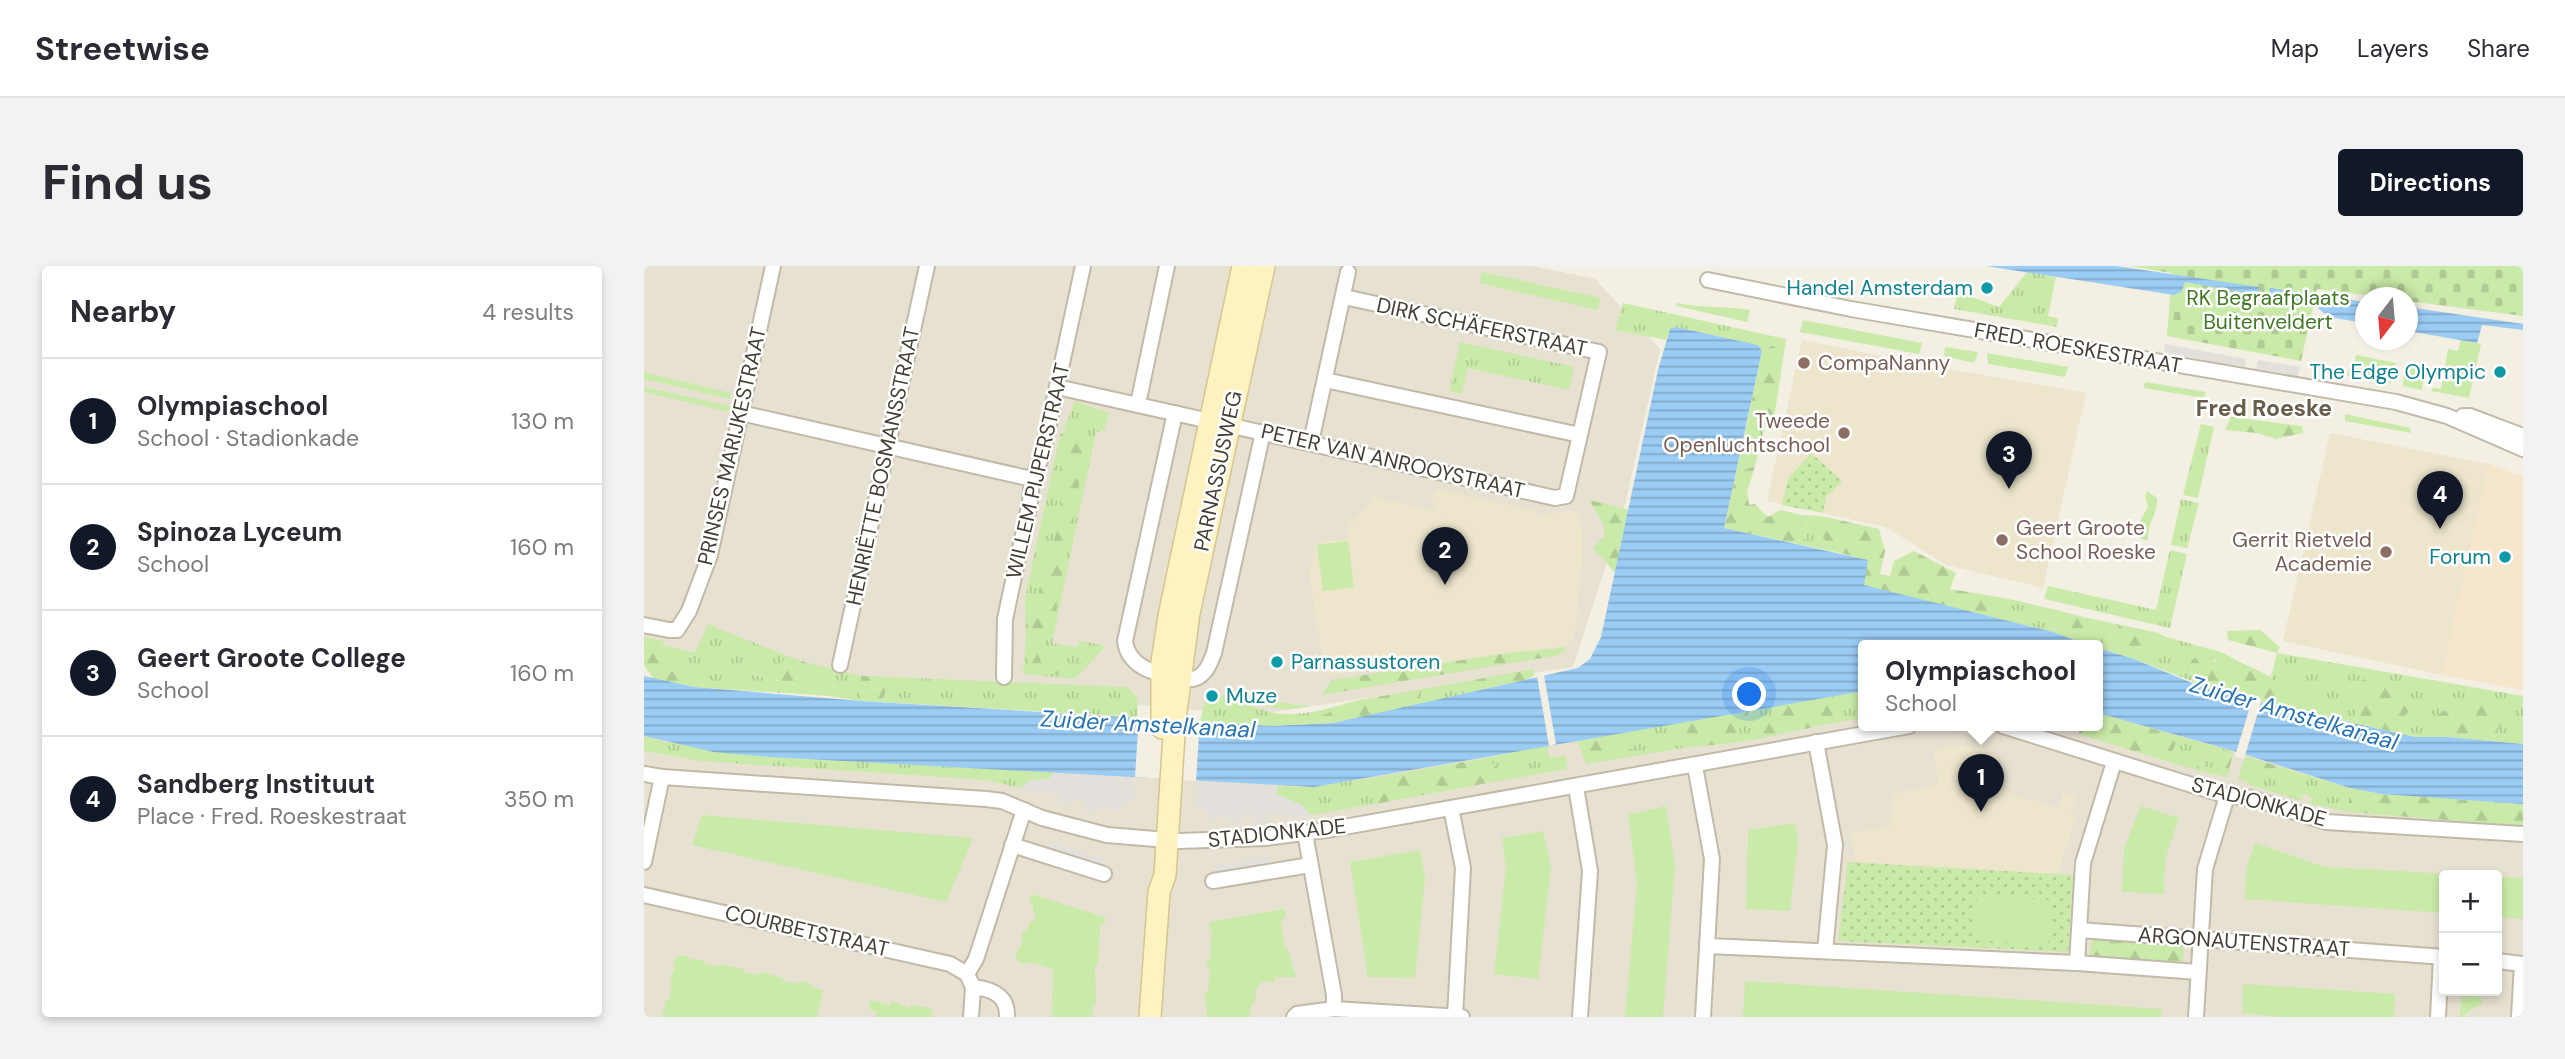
<!DOCTYPE html>
<html lang="en">
<head>
<meta charset="utf-8">
<style>
	:root { --surface:#fff; --page:#f2f2f3; --text:#2b2b33; --muted:#7c7c81; --line:#e1e1e2; --accent:#111827 }
	body { margin:0; font-family:"DM Sans",sans-serif; background:var(--page); color:var(--text) }
	.controls { position:absolute; right:21px; bottom:21px; display:grid; overflow:hidden; border-radius:7px; box-shadow:0 4px 10px #0003 }
	.controls button { width:63px; height:63px; display:grid; place-items:center; padding:0; border:0; border-bottom:2px solid var(--line); background:var(--surface); color:var(--text); font:35px sans-serif }
	.compass { position:absolute; left:1711px; top:21px; width:63px; height:63px; border-radius:50%; background:var(--surface); box-shadow:0 4px 10px #0003; rotate:196deg }
	.you { position:absolute; left:1106px; top:429px; width:24px; height:24px; margin:-18px; border:5px solid #fff; border-radius:50%; background:#1a73e8; box-shadow:0 0 0 10px #1a73e833 }
	.badge { display:grid; place-items:center; width:46px; height:46px; border-radius:50%; background:var(--accent); color:#fff; font-size:23px; font-weight:700 }
	.pin { position:absolute; translate:-50% -58px; filter:drop-shadow(0 2px 4px #0008) }
	.pin::after { content:''; position:absolute; top:37px; width:24px; height:21px; background:inherit; clip-path:polygon(0 0,100% 0,50% 100%) }
	.popup { position:absolute; left:1214px; top:374px; width:245px; height:91px; box-sizing:border-box; display:grid; place-content:center; border-radius:7px; background:var(--surface); filter:drop-shadow(0 2px 5px #0005); font-size:23px; white-space:nowrap; color:var(--muted) }
	.popup b { font-size:26px; color:var(--text) }
	.popup::after { content:''; position:absolute; left:50%; top:100%; margin-left:-14px; border:14px solid transparent; border-top-color:var(--surface) }
	.list { margin:0; padding:0; list-style:none }
	h2 { display:flex; justify-content:space-between; align-items:center; height:91px; margin:0; padding:0 28px; font-size:30px }
	h2 small { font-size:23px; font-weight:400; color:var(--muted) }
	.list li { display:grid; grid-template-columns:46px 1fr auto; gap:21px; align-items:center; box-sizing:border-box; height:126px; padding:0 28px; border-top:2px solid var(--line) }
	.list b { display:block; font-size:26px; white-space:nowrap }
	.list p { margin:0; font-size:23px; white-space:nowrap; color:var(--muted) }
	.list em { font-size:23px; font-style:normal; color:var(--muted) }
	.map { position:relative; flex:none; width:1879px; height:751px; overflow:hidden; border-radius:7px }
	header { display:flex; align-items:center; gap:42px; box-sizing:border-box; height:98px; padding:0 35px; background:var(--surface); border-bottom:2px solid var(--line) }
	header strong { font-size:33px }
	nav { display:flex; gap:38px; margin-inline-start:auto; font-size:24px }
	.intro { display:flex; align-items:center; justify-content:space-between; box-sizing:border-box; height:168px; padding:0 42px }
	h1 { margin:0; font-size:49px }
	.button { padding:18px 32px; border-radius:7px; background:var(--accent); color:#fff; font-size:24px; font-weight:700 }
	main { display:flex; gap:42px; padding:0 42px }
	aside { flex:1; background:var(--surface); border-radius:7px; box-shadow:0 4px 10px #0003 }
	.map>svg:first-child { display:block }
</style>
</head>
<body>
<header>
<strong>Streetwise</strong>
<nav><a>Map</a><a>Layers</a><a>Share</a></nav>
</header>
<div class="intro"><h1>Find us</h1><a class="button">Directions</a></div>
<main>
<aside>
<h2>Nearby<small>4 results</small></h2>
<ul class="list">
<li><span class="badge">1</span><div><b>Olympiaschool</b><p>School · Stadionkade</p></div><em>130 m</em></li>
<li><span class="badge">2</span><div><b>Spinoza Lyceum</b><p>School</p></div><em>160 m</em></li>
<li><span class="badge">3</span><div><b>Geert Groote College</b><p>School</p></div><em>160 m</em></li>
<li><span class="badge">4</span><div><b>Sandberg Instituut</b><p>Place · Fred. Roeskestraat</p></div><em>350 m</em></li>
</ul>
</aside>
<div class="map">
<svg width="1879" height="751" viewBox="0 0 1879 751">
	<defs>
		<pattern id="grass-tufts" width="24" height="20" patternUnits="userSpaceOnUse" patternTransform="scale(1.75)"><rect width="24" height="20" fill="#caeaa9"/><path d="M3 7l-1-3M5 7V3M7 7l1-3M15 17l-1-3M17 17v-4M19 17l1-3" fill="none" stroke="#afca92"/></pattern>
		<pattern id="forest-firs" width="22" height="20" patternUnits="userSpaceOnUse" patternTransform="scale(1.75)"><rect width="22" height="20" fill="#caeaa9"/><path d="M5 1l3.5 6h-7zM16 11l3.5 6h-7z" fill="#afca92"/></pattern>
		<pattern id="cemetery-stones" width="16" height="16" patternUnits="userSpaceOnUse" patternTransform="scale(1.75)"><rect width="16" height="16" fill="#caeaa9"/><path d="M2 7V4a2 2 0 0 1 4 0v3zM10 15v-3a2 2 0 0 1 4 0v3z" fill="#afca92"/></pattern>
		<pattern id="park-dots" width="8" height="8" patternUnits="userSpaceOnUse" patternTransform="scale(1.75)"><rect width="8" height="8" fill="#caeaa9"/><path d="M2 2h.1M6 6h.1" fill="none" stroke="#afca92" stroke-width="1.8" stroke-linecap="round"/></pattern>
		<pattern id="water-rules" width="6" height="5" patternUnits="userSpaceOnUse" patternTransform="scale(1.75)"><rect width="6" height="5" fill="#9bccf4"/><path d="M0 2.5h6" fill="none" stroke="#80a7c6"/></pattern>
	</defs>
	<rect width="100%" height="100%" fill="#f3efe3"/>
	<g fill="#e7e1d1" fill-rule="evenodd">
		<path d="M0,0H889L951,13L1016,83L980,243L929,401L610,449L128,406L0,381Z"/>
		<path d="M1220,380V460H1454V422L1879,516V751H504L523,487ZM1800,609H1853V725H1800Z"/>
		<path d="M0,429L519,487L502,751H0Z"/>
	</g>
	<path fill="#f6e6cc" d="M1845,198L1879,210V424L1798,409Z"/>
	<g fill="#ede5cc">
		<path d="M1158,74L1277,98L1442,127L1399,322L1302,299L1242,261L1123,235Z"/>
		<path d="M1686,167L1845,198L1798,409L1639,375Z"/>
		<path d="M792,223L891,245L893,250L930,244L936,252L939,281L932,359L929,373L923,379L858,390L681,409L665,310L671,277L703,273V262L727,236L728,231L790,244L788,229Z"/>
		<path d="M1309,480L1331,481L1353,488L1343,520L1414,542L1419,527L1432,530L1426,548L1432,551L1414,608L1212,596L1207,567L1246,561L1248,528L1295,518L1289,484Z"/>
	</g>
	<g fill="url(#grass-tufts)">
		<path d="M1383,6L1412,11L1404,50L1414,52L1413,61L1310,43L1316,15L1321,16L1317,27L1355,41Z"/>
		<path d="M979,37L1142,73L1118,85L1114,79L1032,61L1026,64L1022,74L971,64Z"/>
		<path d="M816,76L930,101L925,124L824,102L818,128L805,125Z"/>
		<path d="M431,135L465,147L460,165L452,166L408,377L432,381L437,375L462,380L431,413L379,408L382,371L381,332L414,178Z"/>
		<path d="M1124,147L1111,200L1092,207L1102,162Z"/>
		<path d="M1557,158L1570,161L1554,232L1539,229Z"/>
		<path d="M1537,233L1555,237L1543,282L1527,279Z"/>
		<path d="M1158,249L1177,250L1174,264L1188,285L1149,277L1162,272Z"/>
		<path d="M1526,284L1543,288L1526,362L1400,333L1404,320L1512,344Z"/>
		<path d="M1366,333L1428,348L1409,366L1340,349Z"/>
		<path d="M1439,351L1477,359L1455,382L1454,380L1444,379L1447,366Z"/>
		<path d="M64,358L143,390L133,403L107,400L109,409L163,421L171,429L50,421L51,411L23,395L8,380L0,386V371L20,375L19,379L51,387Z"/>
		<path d="M1519,370L1577,386L1596,396L1575,400L1570,393L1547,395L1548,415L1490,393Z"/>
		<path d="M1633,387L1879,430V478L1847,475L1860,454L1794,449L1803,471H1771L1758,455L1771,435L1720,413L1707,421L1713,458L1680,450L1647,422L1631,417L1627,411Z"/>
		<path d="M161,396L217,410V435L185,430Z"/>
		<path d="M246,411L481,421L486,423L494,433L493,451L238,436Z"/>
		<path d="M819,416L818,428L775,439L778,423Z"/>
		<path d="M1220,425V444L1217,445L1220,452L1184,458L1193,450L1188,430Z"/>
		<path d="M569,428C588,430 605,440 622,445C654,454 684,442 715,434L673,452L689,457L629,460L556,455L561,435Z"/>
		<path d="M1135,439L1115,473L1087,477L1106,444Z"/>
		<path d="M1031,456L1023,466L1040,482L985,491L990,484L972,481L957,469Z"/>
		<path d="M0,470L21,476L127,491L410,506L405,513H394L376,522L342,514L57,495L0,485Z"/>
		<path d="M1534,470L1552,475L1553,504L1525,496Z"/>
		<path d="M1562,478L1590,485L1568,502L1559,501Z"/>
		<path d="M903,479L906,492L922,490L923,503L849,516L855,504L843,492Z"/>
		<path d="M1633,500L1706,522L1704,546L1664,537L1670,533L1663,529H1655L1659,532L1658,535L1603,518L1604,516L1594,513L1597,502L1630,508Z"/>
		<path d="M728,512L731,538L667,549L657,539L662,521Z"/>
	</g>
	<g fill="url(#forest-firs)">
		<path d="M1142,73L1130,153L1124,147L1102,162L1118,85Z"/>
		<path d="M1587,151L1658,160L1659,167L1632,173L1613,167L1581,164Z"/>
		<path d="M433,164L445,167L410,350L405,359L394,367L392,384L399,400L444,396L429,411L384,404L386,354L416,255V168Z"/>
		<path d="M1111,200L1103,226L1105,239L1111,238L1124,251L1136,244L1158,249L1162,272L1149,277L1080,262L1092,207Z"/>
		<path d="M945,234L985,244L972,308L949,282L960,271V259Z"/>
		<path d="M1177,250L1235,263L1241,285L1236,308L1246,310L1250,295L1270,285L1312,307L1306,323L1366,333L1340,349L1219,319L1224,294L1188,285L1174,264Z"/>
		<path d="M1428,348L1439,351L1447,366L1444,379L1409,366Z"/>
		<path d="M1477,359L1515,367L1519,370L1490,393L1455,382Z"/>
		<path d="M1616,364L1636,381L1633,387L1584,374L1583,365Z"/>
		<path d="M8,379L23,395H40L51,411L50,421L10,413L0,399V386Z"/>
		<path d="M924,381L915,389L677,429L688,414L864,387Z"/>
		<path d="M1560,385L1575,400L1596,396L1627,411L1631,417L1647,422L1680,450L1598,432L1553,419L1548,415L1547,395Z"/>
		<path d="M143,390L161,396L185,430L171,429L163,421L109,409L106,400L133,403Z"/>
		<path d="M889,403L891,409L882,414L818,428L819,416Z"/>
		<path d="M217,410L246,411L238,436L217,435Z"/>
		<path d="M1720,413L1771,435L1758,455L1771,471L1713,458L1707,421Z"/>
		<path d="M778,423L775,439L689,457L672,452L715,434Z"/>
		<path d="M1188,430L1193,450L1184,458L1115,473L1135,439Z"/>
		<path d="M1831,431L1860,454L1847,475L1803,471L1793,449Z"/>
		<path d="M1106,444L1087,477L1040,482L1022,466L1031,456Z"/>
		<path d="M1454,447L1534,470L1525,496L1435,468L1434,460H1454Z"/>
		<path d="M957,469L972,481L991,484L985,491L942,498L933,474Z"/>
		<path d="M1552,475L1562,478L1559,501L1568,502L1590,485L1583,511L1553,504Z"/>
		<path d="M1602,490L1633,500L1630,508L1597,502Z"/>
		<path d="M843,492L855,504L849,516L731,538L728,512Z"/>
		<path d="M633,520L662,521L657,539L633,528Z"/>
		<path d="M1706,522L1738,528L1879,538V560L1704,546Z"/>
		<path d="M1448,673L1540,677L1539,696L1446,693Z"/>
	</g>
	<path fill="url(#cemetery-stones)" d="M1485,0H1879V50L1764,35V32L1737,31L1673,23L1657,95L1523,70L1528,7Z"/>
	<g fill="url(#park-dots)">
		<path d="M1167,187L1198,215L1182,231L1179,247L1138,239L1144,213Z"/>
		<path d="M1204,596L1429,609L1424,686L1194,675Z"/>
	</g>
	<g fill="#caeaa9">
		<path d="M838,6L957,32L953,44L835,17Z"/>
		<path d="M1033,37C1057,42 1081,40 1106,44L1103,56L1032,40Z"/>
		<path d="M1159,54L1278,77L1275,88L1156,66Z"/>
		<path d="M1817,74L1837,78L1825,132L1787,125L1789,122L1797,123L1804,83L1814,85Z"/>
		<path d="M1301,81L1334,86L1330,97L1300,90Z"/>
		<path d="M1343,87L1424,101L1421,111L1344,98Z"/>
		<path d="M1712,89L1752,97L1747,117L1703,110L1706,100H1710Z"/>
		<path d="M1761,98L1780,101L1778,124L1759,120Z"/>
		<path d="M0,106L87,127V133L0,113Z"/>
		<path d="M1501,116L1562,126L1559,132L1500,122Z"/>
		<path d="M0,121L86,140L85,146L0,126Z"/>
		<path d="M1608,133L1656,142V152L1606,144Z"/>
		<path d="M1701,148L1766,162L1767,167L1701,155Z"/>
		<path d="M1503,225L1513,232C1514,249 1504,254 1504,273L1502,275L1495,271L1494,259L1504,241L1501,230Z"/>
		<path d="M704,275L710,321L679,325L673,279Z"/>
		<path d="M579,424L651,439H667C637,450 607,435 579,424Z"/>
		<path d="M1022,540L1031,599L1019,751H981L993,617L984,549Z"/>
		<path d="M1497,540L1535,552L1521,593L1520,628L1478,626L1480,583Z"/>
		<path d="M58,549L329,572L302,636L48,579Z"/>
		<path d="M1151,557L1154,575L1146,645L1102,643L1104,564Z"/>
		<path d="M899,565L907,602L894,713L850,708L862,601L858,572Z"/>
		<path d="M1611,577L1681,601L1826,609H1800V647L1601,633L1602,603Z"/>
		<path d="M776,584L781,612L771,712L724,711L706,596Z"/>
		<path d="M1853,611L1879,612V653L1853,651Z"/>
		<path d="M387,628L461,651V657L456,659L454,699L451,700L452,738L449,739L448,751H408L409,703L385,696L384,698L374,696L371,691L379,674L377,673L380,664L383,665L386,655L390,656L392,648L389,647V638L385,635Z"/>
		<path d="M1333,629L1407,634L1404,679L1330,674Z"/>
		<path d="M640,643L642,650L637,655L641,683H644L652,711H631V715L618,716L612,723L611,738L607,739L606,751H563L561,726H564L566,703L563,702V695L566,694L568,665L565,663L566,656Z"/>
		<path d="M37,689L45,691V693L59,694V697L75,701L76,698L100,703V706L115,709L116,706L139,712V715L154,718L156,715L168,718V721L179,724L173,751H18L19,747H22L20,745L22,734H25L28,718L26,717L28,706H31V703L29,702L31,693Z"/>
		<path d="M1101,715L1518,743L1517,751H1099Z"/>
		<path d="M1599,718L1751,728L1750,751H1637L1598,747Z"/>
		<path d="M1818,725H1827L1838,734V738L1822,747L1821,751H1816Z"/>
		<path d="M227,734L246,739L248,735L266,742L267,739L287,742L289,751H232L233,745L225,743Z"/>
	</g>
	<g fill="#e3e0dc">
		<path d="M1521,78L1602,93L1600,102L1520,86Z"/>
		<path d="M1614,94L1656,101L1654,110L1612,103Z"/>
		<path d="M410,506L474,511V516H479V511H490L489,534L487,537L478,538L473,545L453,541L451,546L440,544L441,535L427,534L425,539L413,536L414,528L397,526L387,527L376,522L387,514L405,513Z"/>
		<path d="M553,515L633,520V528L657,539L667,549L656,552L648,550L640,553L639,548L624,546L622,556H609V549L599,548L597,557H586V552L574,550L572,555L565,554L563,546L552,541Z"/>
		<path d="M406,576L459,593L457,600L462,603L458,616L399,598Z"/>
		<path d="M625,590L629,612L570,623L568,610L572,609L570,600Z"/>
	</g>
	<g fill="url(#water-rules)">
		<path d="M1342,0H1472L1615,21L1614,29L1541,16L1538,25L1530,29Z"/>
		<path d="M1626,22L1721,36V57L1685,51L1670,39L1662,37L1624,31Z"/>
		<path d="M1764,41L1879,58V64L1838,59L1833,77L1764,65Z"/>
		<path d="M1032,61L1114,79L1118,85L1080,262L1224,294L1220,319L1409,366L1447,380H1220V425L670,521L127,491L70,486L0,470V410L50,421L217,435L629,460L689,457L934,402L946,393L957,371L1014,104L1026,63Z"/>
		<path d="M1454,382L1490,393L1553,419L1598,432L1771,471H1803L1879,478V538L1738,528L1706,522L1590,485L1454,447Z"/>
	</g>
	<g fill="#f3efe3">
		<path d="M900,409L912,478L905,480L893,410Z"/>
		<path d="M1609,431L1618,433L1600,493L1591,490Z"/>
		<path d="M495,451L556,455L552,515L491,511Z"/>
	</g>
	<g fill="none" stroke-linecap="round" stroke-linejoin="round">
		<g stroke="#c1baa8" stroke-width="18">
			<g id="street">
				<path d="M1064,14L1207,43L1752,136L1803,150L1879,183"/>
				<path d="M681,114L936,169"/>
				<path d="M413,121L911,232L922,230L955,86L700,31"/>
				<path d="M494,138L523,0"/>
				<path d="M97,147L388,213"/>
				<path d="M531,147L481,375C484,401 511,408 532,411C537,411 545,414 549,413C562,410 566,397 570,387L619,166"/>
				<path d="M1819,150H1826L1879,170"/>
				<path d="M667,176L704,6"/>
				<path d="M0,359L25,364H33L45,345L66,289L129,0"/>
				<path d="M196,399L283,0"/>
				<path d="M360,411L361,353L386,236L388,213L398,190L439,0"/>
				<path d="M1359,460L1583,530L1607,532L1682,556L1879,568"/>
				<path d="M1172,476L1191,579L1181,685"/>
				<path d="M1051,500L1068,593L1059,751"/>
				<path d="M0,508L18,511L342,533L358,535L398,552L463,569L535,575L622,572L689,563L1265,460"/>
				<path d="M932,521L946,605L936,751"/>
				<path d="M807,542L819,602L811,750"/>
				<path d="M661,567L690,729V743"/>
				<path d="M368,579L460,608"/>
				<path d="M0,596L18,511"/>
				<path d="M569,615L666,599"/>
				<path d="M0,629L306,698L323,708"/>
				<path d="M1435,664L1800,691"/>
				<path d="M1064,680L1433,697L1554,706"/>
				<path d="M1853,695L1879,698"/>
				<path d="M1433,697L1439,597L1470,496"/>
				<path d="M329,721C348,723 364,729 363,751"/>
				<path d="M327,751L329,721L323,708L332,693L380,544"/>
				<path d="M650,751L653,748L690,743L818,751"/>
				<path d="M1552,751L1561,603L1583,530"/>
				<path d="M1794,751L1797,691"/>
				<path d="M1875,751L1878,698"/>
			</g>
		</g>
		<g stroke="#d5c590" stroke-width="24">
			<g id="secondary">
				<path d="M518,462V396L525,350L599,0"/>
				<path d="M506,751L515,626L521,609L531,453L545,347L620,0"/>
			</g>
		</g>
		<use href="#street" stroke="#fff" stroke-width="14"/>
		<use href="#secondary" stroke="#fff2c1" stroke-width="21"/>
	</g>
	<g fill="#0f9aa8" stroke="#fff" stroke-width="2.5">
		<circle cx="1343" cy="22" r="7"/>
		<circle cx="1856" cy="106" r="7"/>
		<circle cx="1861" cy="291" r="7"/>
		<circle cx="633" cy="396" r="7"/>
		<circle cx="568" cy="430" r="7"/>
	</g>
	<g fill="#8d6e63" stroke="#fff" stroke-width="2.5">
		<circle cx="1160" cy="97" r="7"/>
		<circle cx="1200" cy="167" r="7"/>
		<circle cx="1358" cy="274" r="7"/>
		<circle cx="1742" cy="286" r="7"/>
	</g>
	<g text-anchor="middle" stroke-width="5" stroke-linejoin="round" paint-order="stroke">
		<g font-size="21" fill="#0d838f" stroke="#fff" text-anchor="end">
			<text x="1329" y="29">Handel Amsterdam</text>
			<text x="1842" y="113">The Edge Olympic</text>
			<text x="1847" y="298">Forum</text>
			<text x="647" y="403" text-anchor="start">Parnassustoren</text>
			<text x="582" y="437" text-anchor="start">Muze</text>
		</g>
		<g font-size="21" fill="#417924" stroke="#fff">
			<text x="1624" y="39">RK Begraafplaats<tspan x="1624" dy="24">Buitenveldert</tspan></text>
		</g>
		<g font-size="21" fill="#453f33" stroke="#fff">
			<text transform="translate(838 61) rotate(12)" y="7">DIRK SCHÄFERSTRAAT</text>
			<text transform="translate(1434 82) rotate(10)" y="7">FRED. ROESKESTRAAT</text>
			<text transform="translate(88 180) rotate(-77)" y="7">PRINSES MARIJKESTRAAT</text>
			<text transform="translate(749 195) rotate(13)" y="7">PETER VAN ANROOYSTRAAT</text>
			<text transform="translate(239 200) rotate(-78)" y="7">HENRIËTTE BOSMANSSTRAAT</text>
			<text transform="translate(394 205) rotate(-77)" y="7">WILLEM PIJPERSTRAAT</text>
			<text transform="translate(574 205) rotate(-78)" y="7">PARNASSUSWEG</text>
			<text transform="translate(1615 536) rotate(15)" y="7">STADIONKADE</text>
			<text transform="translate(633 567) rotate(-6)" y="7">STADIONKADE</text>
			<text transform="translate(163 665) rotate(13)" y="7">COURBETSTRAAT</text>
			<text transform="translate(1600 676) rotate(4)" y="7">ARGONAUTENSTRAAT</text>
		</g>
		<g font-size="21" fill="#785e54" stroke="#fff" text-anchor="start">
			<text x="1174" y="104">CompaNanny</text>
			<text x="1186" y="162" text-anchor="end">Tweede<tspan x="1186" dy="24">Openluchtschool</tspan></text>
			<text x="1372" y="269">Geert Groote<tspan x="1372" dy="24">School Roeske</tspan></text>
			<text x="1728" y="281" text-anchor="end">Gerrit Rietveld<tspan x="1728" dy="24">Academie</tspan></text>
		</g>
		<g font-size="23" font-weight="bold" fill="#685d4a" stroke="#fff">
			<text x="1620" y="150">Fred Roeske</text>
		</g>
		<g font-size="23" font-style="italic" fill="#2774b5" stroke="#fff">
			<text transform="translate(1650 447) rotate(16)" y="8">Zuider Amstelkanaal</text>
			<text transform="translate(504 458) rotate(3)" y="8">Zuider Amstelkanaal</text>
		</g>
	</g>
</svg>
<div class="controls">
<button>+</button>
<button>−</button>
</div>
<svg class="compass" viewBox="-18 -18 36 36"><path d="M0-13l5 13h-10z" fill="#e53935"/><path d="M0 13l5-13h-10z" fill="#7c7c81"/></svg>
<div class="you"></div>
<div class="pin badge" style="left:1337px;top:546px">1</div>
<div class="popup"><b>Olympiaschool</b>School</div>
<div class="pin badge" style="left:801px;top:319px">2</div>
<div class="pin badge" style="left:1365px;top:223px">3</div>
<div class="pin badge" style="left:1796px;top:263px">4</div>
</div>
</main>
</body>
</html>
